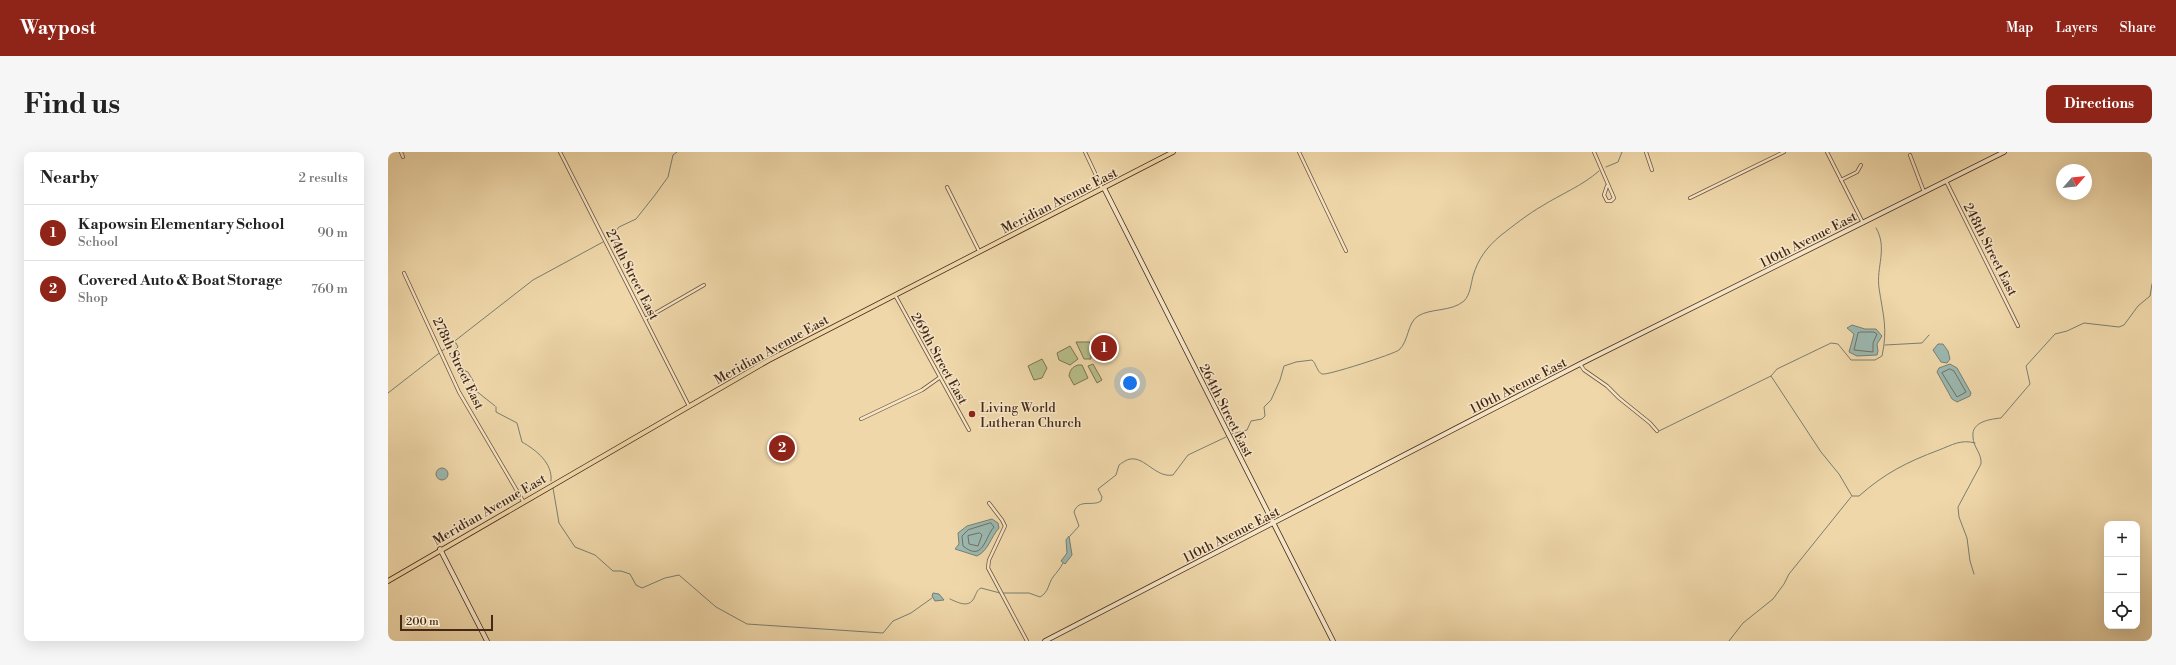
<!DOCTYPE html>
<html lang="en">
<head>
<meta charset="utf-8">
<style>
	:root { --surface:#fff; --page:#f6f6f6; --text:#222; --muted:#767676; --line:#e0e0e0; --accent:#8f2418 }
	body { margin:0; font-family:"Libre Bodoni",serif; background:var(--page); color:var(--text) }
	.controls { position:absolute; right:12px; bottom:12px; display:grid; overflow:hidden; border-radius:8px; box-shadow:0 4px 16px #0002 }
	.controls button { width:36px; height:36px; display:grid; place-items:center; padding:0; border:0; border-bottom:1px solid var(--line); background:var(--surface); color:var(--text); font:20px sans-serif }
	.compass { position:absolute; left:1668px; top:12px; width:36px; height:36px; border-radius:50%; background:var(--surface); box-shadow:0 4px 16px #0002; rotate:62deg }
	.scale { position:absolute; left:12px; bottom:10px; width:93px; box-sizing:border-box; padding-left:4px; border:2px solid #452816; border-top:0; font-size:11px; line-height:14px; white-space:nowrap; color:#452816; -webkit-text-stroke:3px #f5e5c7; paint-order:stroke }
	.you { position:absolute; left:742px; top:231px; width:14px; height:14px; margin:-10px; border:3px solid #fff; border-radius:50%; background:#1a73e8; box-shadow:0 0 0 6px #1a73e833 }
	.badge { display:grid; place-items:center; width:26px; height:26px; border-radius:50%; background:var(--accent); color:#fff; font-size:13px; font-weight:700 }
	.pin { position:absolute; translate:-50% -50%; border:2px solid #fff; box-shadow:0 1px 4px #0006 }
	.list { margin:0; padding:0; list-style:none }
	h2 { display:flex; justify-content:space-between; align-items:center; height:52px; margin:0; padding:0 16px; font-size:17px }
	h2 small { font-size:13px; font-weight:400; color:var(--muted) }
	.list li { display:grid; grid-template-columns:26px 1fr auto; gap:12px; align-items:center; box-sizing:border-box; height:56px; padding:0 16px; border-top:1px solid var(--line) }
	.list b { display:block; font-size:15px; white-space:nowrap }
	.list p { margin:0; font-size:13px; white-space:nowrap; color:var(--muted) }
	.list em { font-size:13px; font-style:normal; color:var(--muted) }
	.icon { flex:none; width:22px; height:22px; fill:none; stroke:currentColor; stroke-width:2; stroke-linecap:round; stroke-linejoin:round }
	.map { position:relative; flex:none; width:1764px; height:489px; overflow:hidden; border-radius:8px }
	header { display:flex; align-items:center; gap:24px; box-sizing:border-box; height:56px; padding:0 20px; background:var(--accent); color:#fff }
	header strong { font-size:19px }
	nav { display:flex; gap:22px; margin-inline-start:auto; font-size:14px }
	.intro { display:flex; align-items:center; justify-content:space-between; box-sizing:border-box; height:96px; padding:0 24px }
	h1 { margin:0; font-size:28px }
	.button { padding:10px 18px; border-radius:8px; background:var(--accent); color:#fff; font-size:14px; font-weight:700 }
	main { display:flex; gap:24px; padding:0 24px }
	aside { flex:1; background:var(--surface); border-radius:8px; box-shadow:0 4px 16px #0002 }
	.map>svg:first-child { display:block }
</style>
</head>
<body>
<header>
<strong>Waypost</strong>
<nav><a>Map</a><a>Layers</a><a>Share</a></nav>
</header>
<div class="intro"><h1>Find us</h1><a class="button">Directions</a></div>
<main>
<aside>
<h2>Nearby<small>2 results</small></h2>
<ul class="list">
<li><span class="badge">1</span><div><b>Kapowsin Elementary School</b><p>School</p></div><em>90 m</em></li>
<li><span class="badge">2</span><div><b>Covered Auto &amp; Boat Storage</b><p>Shop</p></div><em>760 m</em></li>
</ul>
</aside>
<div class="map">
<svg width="1764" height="489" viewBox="0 0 1764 489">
	<rect width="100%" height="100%" fill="#efd7a9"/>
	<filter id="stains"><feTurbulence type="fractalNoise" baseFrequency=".005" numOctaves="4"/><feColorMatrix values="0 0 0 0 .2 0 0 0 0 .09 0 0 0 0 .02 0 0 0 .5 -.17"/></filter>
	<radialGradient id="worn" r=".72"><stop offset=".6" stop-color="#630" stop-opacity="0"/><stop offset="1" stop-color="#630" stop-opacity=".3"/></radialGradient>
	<g fill="#b7be89" stroke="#7e7350">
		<path d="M688,190H702L703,207H696Z"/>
		<path d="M682,194L690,207L682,213L671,208L669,201Z"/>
		<path d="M654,207L659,216L654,226L646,228L640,214Z"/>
		<path d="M705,212L714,228L709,231L700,214Z"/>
		<path d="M690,213H694L700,226L686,233L681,224C682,218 684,215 690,213Z"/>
	</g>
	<g fill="#9bb8b0" stroke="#797e72">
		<path d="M1464,173L1477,177H1488L1494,184L1489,192L1490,199L1489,203L1469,204L1461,200L1466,182L1459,176Z"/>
		<path d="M1550,192H1555L1560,199L1562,207L1559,211L1553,210L1545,198Z"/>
		<path d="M1562,212L1569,216L1583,241L1582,244L1569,250L1564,247L1549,220L1551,216Z"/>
		<circle cx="54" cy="322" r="6"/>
		<path d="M604,367L610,371L611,376C602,386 601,398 589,404L567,397L571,392L570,381L579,374Z"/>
		<path d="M681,384L684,403L677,412L673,409L679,401L678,388Z"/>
		<path d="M545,441L551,442L556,448L547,449L544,444Z"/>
	</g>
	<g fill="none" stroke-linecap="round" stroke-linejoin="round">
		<g stroke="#707063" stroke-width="1">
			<path d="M1473,180H1486L1489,182L1485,191V200L1466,198L1470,181Z"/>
			<path d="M1562,217L1566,219L1578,240L1569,245L1554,221Z"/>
			<path d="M603,371L606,375C596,387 595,410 575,394L574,384L580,378Z"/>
			<path d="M592,381L594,383L590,394L581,392L580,384Z"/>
		</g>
		<g stroke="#797e72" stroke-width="1">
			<path d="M1218,15L1230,10L1234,0"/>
			<path d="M221,87L231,75L248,67L267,43L280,25L285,3L289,0"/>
			<path d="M65,190L68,191L70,195L67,198L68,203L65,209C70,216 73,217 80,220L87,232V238L107,254"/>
			<path d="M1497,193L1534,191L1541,183"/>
			<path d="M1383,224L1389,217L1443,191L1450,192L1463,208H1487L1494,204C1500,176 1495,163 1491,136C1488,115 1500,96 1488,76"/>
			<path d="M0,241L145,128L215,90"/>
			<path d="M108,255V260L129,271L134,290C148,298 165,311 163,329"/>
			<path d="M1271,279L1383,224L1433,300L1451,322L1464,344"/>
			<path d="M844,282L859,278L863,269L874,267L877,264L876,255L883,248L892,228L896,214L908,210L924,208C928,211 929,220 934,222C938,224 1006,202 1011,198C1021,189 1019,171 1030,164C1043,156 1063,160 1076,149C1082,143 1083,132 1085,124C1090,107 1099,95 1112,84C1125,74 1140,62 1154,54C1173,42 1194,34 1211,19"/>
			<path d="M165,336L171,371L187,395L207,403L225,419H233L242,422L248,433L254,436L277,426L291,423L328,455L359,472L495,481L505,469L523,461L544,446"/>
			<path d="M1464,344H1471C1497,321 1519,310 1551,298C1564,293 1573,287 1587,291"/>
			<path d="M682,384L691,374L686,360C691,346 704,355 713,349L714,345L710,337L728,323L731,313C734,311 739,307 743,307C757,305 768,326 785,323L800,303L838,285"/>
			<path d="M1586,422L1582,409L1579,386L1571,365L1570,355L1593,312C1594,301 1585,295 1585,285C1583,269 1604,267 1613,266L1642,232L1638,214L1667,182L1679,179L1696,171L1731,175L1736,173L1750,154L1762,144L1764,132"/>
			<path d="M615,441H641L652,445C661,440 660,432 665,425C669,420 672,417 675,411"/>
			<path d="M562,447C571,451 582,457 587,444C589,440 589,438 593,436L612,441"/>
			<path d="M1341,489L1355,471L1385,447L1396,432L1401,422L1463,345"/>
		</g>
		<g stroke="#70543b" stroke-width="4">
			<g id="street">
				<path d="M13,0L15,5"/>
				<path d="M172,0L301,254"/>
				<path d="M697,0L714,36"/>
				<path d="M911,0L958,99"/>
				<path d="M1206,0L1226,46L1223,49H1219L1216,43L1219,34"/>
				<path d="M1258,0L1264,18"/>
				<path d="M1439,0L1475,71"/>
				<path d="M1522,3L1536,40"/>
				<path d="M1453,28L1469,20L1473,13"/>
				<path d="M1558,29L1630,174"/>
				<path d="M559,35L591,99"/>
				<path d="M1302,46L1396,0"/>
				<path d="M16,121L71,240L135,349"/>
				<path d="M507,143L581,278"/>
				<path d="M257,167L316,133"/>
				<path d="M1192,212L1196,218L1219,234L1231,246L1262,271L1269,279"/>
				<path d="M473,267L534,238L551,226"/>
				<path d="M601,351L614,368L617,374L601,408L600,416L639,489"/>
			</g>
		</g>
		<g stroke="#452816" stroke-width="5.5">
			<g id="secondary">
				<path d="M716,36L945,489"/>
				<path d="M52,397L99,489"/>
				<path d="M657,489L1192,212L1616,0"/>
			</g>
		</g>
		<g stroke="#452816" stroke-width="5.5">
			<path id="primary" d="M0,429L381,208L785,0"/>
		</g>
		<use href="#street" stroke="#f5e5c7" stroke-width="2.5"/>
		<use href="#secondary" stroke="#f5e5c7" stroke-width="4"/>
		<use href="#primary" stroke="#efd7a9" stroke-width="4"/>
	</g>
	<circle fill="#8f2418" stroke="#f5e5c7" stroke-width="1.5" cx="584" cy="262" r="4"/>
	<g text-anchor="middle" stroke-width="3" stroke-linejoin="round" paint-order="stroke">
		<g font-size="13" fill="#452816" stroke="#f5e5c7">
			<text transform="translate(671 48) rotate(-27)" y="5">Meridian Avenue East</text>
			<text transform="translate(1420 87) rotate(-27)" y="5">110th Avenue East</text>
			<text transform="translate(1603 97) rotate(63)" y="5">248th Street East</text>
			<text transform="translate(245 122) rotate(63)" y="5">274th Street East</text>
			<text transform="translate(383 197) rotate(-29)" y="5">Meridian Avenue East</text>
			<text transform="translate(552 206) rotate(61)" y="5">269th Street East</text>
			<text transform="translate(71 211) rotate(64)" y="5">278th Street East</text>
			<text transform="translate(1130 233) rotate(-27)" y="5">110th Avenue East</text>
			<text transform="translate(839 258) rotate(63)" y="5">264th Street East</text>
			<text transform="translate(101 357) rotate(-30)" y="5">Meridian Avenue East</text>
			<text transform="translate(843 382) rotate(-27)" y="5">110th Avenue East</text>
		</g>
		<g font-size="13" fill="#452816" stroke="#f5e5c7" text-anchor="start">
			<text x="592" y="260">Living World<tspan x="592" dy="15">Lutheran Church</tspan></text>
		</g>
	</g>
	<rect width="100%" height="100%" filter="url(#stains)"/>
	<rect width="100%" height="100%" fill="url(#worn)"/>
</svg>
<div class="controls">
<button>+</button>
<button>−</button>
<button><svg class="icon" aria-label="locate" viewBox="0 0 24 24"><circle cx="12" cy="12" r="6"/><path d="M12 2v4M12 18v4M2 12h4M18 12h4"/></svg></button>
</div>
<svg class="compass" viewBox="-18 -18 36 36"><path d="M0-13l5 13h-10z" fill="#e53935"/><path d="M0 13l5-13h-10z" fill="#767676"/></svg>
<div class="scale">200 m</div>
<div class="you"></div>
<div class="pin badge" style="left:716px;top:196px">1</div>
<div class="pin badge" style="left:394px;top:296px">2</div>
</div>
</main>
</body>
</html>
